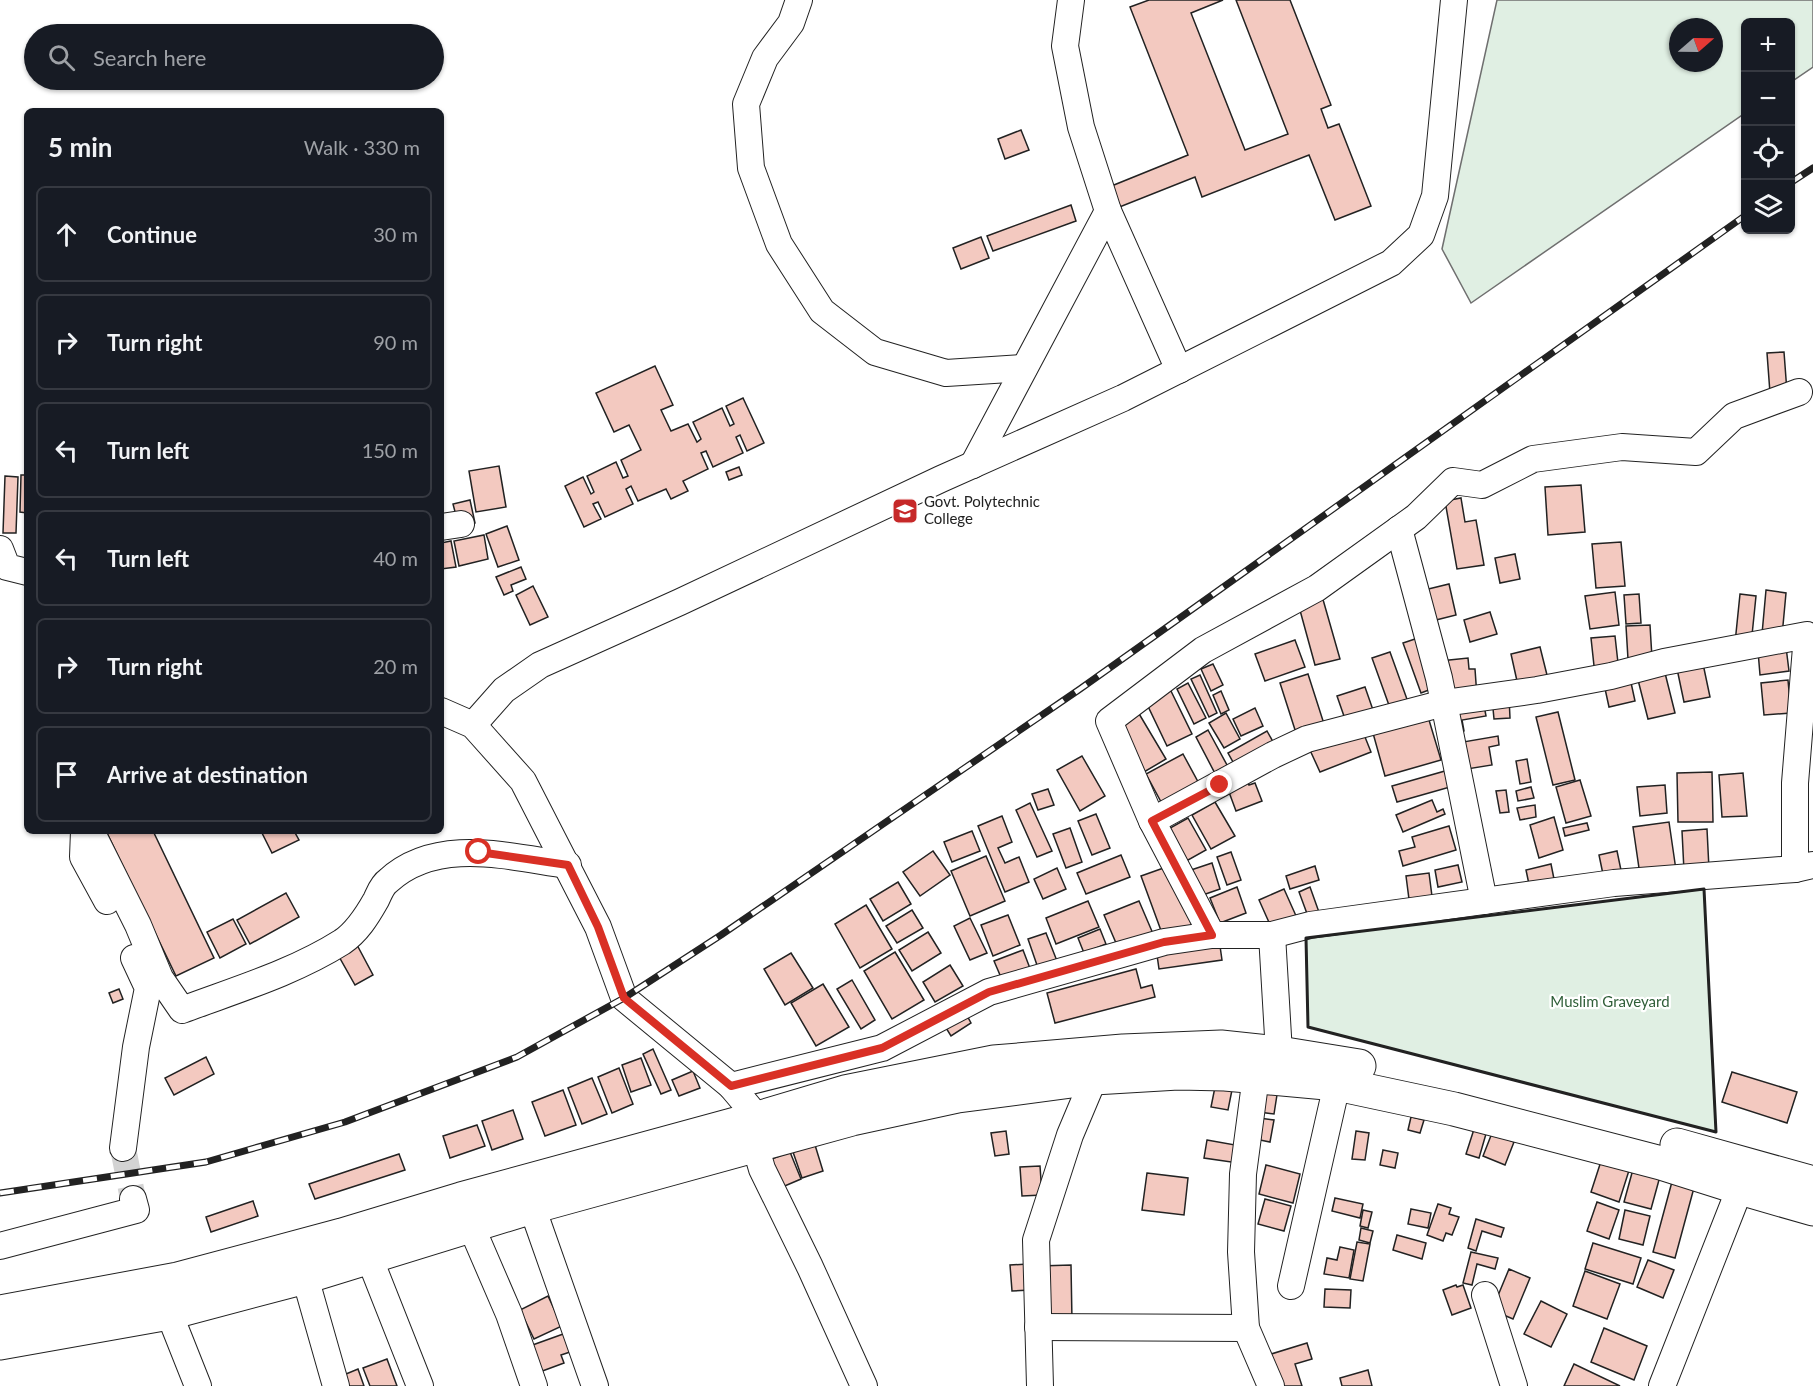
<!DOCTYPE html>
<html lang="en">
<head>
<meta charset="utf-8">
<style>
	:root { --surface:#171b24; --page:#20242c; --text:#f1f3f6; --muted:#9ea1a6; --line:#363941 }
	body { margin:0; font-family:Lato,sans-serif; background:var(--page); color:var(--text) }
	.controls { position:absolute; right:18px; top:18px; display:grid; overflow:hidden; border-radius:9px; box-shadow:0 2px 4px #0004 }
	.controls button { width:54px; height:54px; display:grid; place-items:center; padding:0; border:0; border-bottom:2px solid var(--line); background:var(--surface); color:var(--text); font:30px sans-serif }
	.compass { position:absolute; left:1669px; top:18px; width:54px; height:54px; border-radius:50%; background:var(--surface); box-shadow:0 2px 4px #0004; rotate:70deg }
	.stop { position:absolute; width:18px; height:18px; margin:-14px; border:4px solid #d93025; border-radius:50%; background:#fff }
	.stop.end { background:#d93025; border-color:#fff; box-shadow:0 2px 6px #0008 }
	.list { margin:0; padding:0; list-style:none }
	h2 { display:flex; justify-content:space-between; align-items:center; height:78px; margin:0; padding:0 24px; font-size:26px }
	h2 small { font-size:20px; font-weight:400; color:var(--muted) }
	.list li { display:grid; grid-template-columns:39px 1fr auto; gap:18px; align-items:center; box-sizing:border-box; height:96px; margin:0 12px 12px; padding:0 12px; border:2px solid var(--line); border-radius:9px }
	.list b { display:block; font-size:22px; white-space:nowrap }
	.list em { font-size:20px; font-style:normal; color:var(--muted) }
	.icon { flex:none; width:33px; height:33px; fill:none; stroke:currentColor; stroke-width:2; stroke-linecap:round; stroke-linejoin:round }
	.map { position:relative; flex:none; width:1813px; height:1386px; overflow:hidden }
	.search { position:absolute; background:var(--surface); box-shadow:0 2px 4px #0004; left:24px; top:24px; width:420px; height:66px; display:flex; align-items:center; gap:15px; box-sizing:border-box; padding:0 21px; border-radius:33px; color:var(--muted); font-size:22px }
	.panel { position:absolute; background:var(--surface); box-shadow:0 2px 4px #0004; left:24px; top:108px; width:420px; height:726px; border-radius:9px }
	.map>svg:first-child { display:block }
</style>
</head>
<body>
<div class="map">
<svg width="1813" height="1386" viewBox="0 0 1813 1386">
	<rect width="100%" height="100%" fill="#fff"/>
	<g fill="#e0efe3" stroke="#6f6f6f" stroke-width="1.5" fill-rule="evenodd">
		<path d="M1497,0H1813V67L1791,82L1790,22H1746L1745,113L1471,303L1442,249ZM1678,27H1714V63H1678Z"/>
		<path d="M1704,889L1716,1132L1308,1027L1306,938Z"/>
	</g>
	<g fill="#f3c9c0" stroke="#222" stroke-width="1.5">
		<path d="M1149,0H1223L1191,13L1245,150L1288,134L1236,0H1290L1331,105L1321,109L1328,128L1339,124L1371,206L1335,220L1309,155L1202,197L1195,177L1117,208L1109,187L1188,155L1130,7Z"/>
		<path d="M1021,130L1029,150L1005,159L998,139Z"/>
		<path d="M1071,205L1076,221L993,251L987,236Z"/>
		<path d="M981,237L989,258L961,269L953,248Z"/>
		<path d="M1784,352L1787,392L1770,393L1767,353Z"/>
		<path d="M655,366L673,405L661,410L671,431L688,424L697,442L701,439L693,422L722,408L730,426L734,424L726,406L743,398L764,443L747,451L740,435L736,437L743,453L713,467L706,451L701,453L708,469L683,481L688,491L671,499L666,489L638,501L631,486L626,489L633,504L605,517L598,502L593,504L601,519L584,527L565,486L583,477L591,494L594,492L587,476L616,462L623,478L628,476L621,460L641,450L629,425L614,432L596,393Z"/>
		<path d="M499,466L506,507L476,512L469,471Z"/>
		<path d="M739,467L742,475L729,480L726,472Z"/>
		<path d="M21,475H27V513L20,512Z"/>
		<path d="M5,476L18,477L16,533H3Z"/>
		<path d="M1581,485L1585,532L1548,535L1545,487Z"/>
		<path d="M1461,498L1465,522L1476,520L1484,565L1457,569L1445,501Z"/>
		<path d="M470,500L475,523L459,527L453,504Z"/>
		<path d="M507,526L519,560L498,567L486,534Z"/>
		<path d="M484,535L488,559L459,566L454,541Z"/>
		<path d="M451,541L456,567L441,569V543Z"/>
		<path d="M1621,542L1625,586L1596,588L1592,544Z"/>
		<path d="M1515,554L1520,579L1500,583L1495,558Z"/>
		<path d="M521,567L526,579L511,585L513,591L504,595L496,577Z"/>
		<path d="M1449,584L1456,615L1428,622L1420,591Z"/>
		<path d="M533,586L548,617L530,625L516,595Z"/>
		<path d="M1766,590L1786,593L1782,636L1762,634Z"/>
		<path d="M1615,592L1619,625L1590,629L1585,596Z"/>
		<path d="M1639,594L1641,623L1626,624L1624,595Z"/>
		<path d="M1740,594L1756,596L1751,645L1735,643Z"/>
		<path d="M1322,596L1340,659L1315,665L1298,603Z"/>
		<path d="M1490,612L1497,634L1470,642L1464,620Z"/>
		<path d="M1650,625L1652,658L1628,659L1626,626Z"/>
		<path d="M1615,636L1619,672L1595,675L1591,638Z"/>
		<path d="M1421,637L1439,686L1421,693L1403,643Z"/>
		<path d="M1295,640L1305,667L1265,681L1255,654Z"/>
		<path d="M1540,647L1549,683L1519,690L1511,654Z"/>
		<path d="M1786,647L1789,671L1760,675L1758,651Z"/>
		<path d="M1390,652L1408,702L1390,708L1372,658Z"/>
		<path d="M1468,658L1469,669H1475L1477,697L1444,700L1440,661Z"/>
		<path d="M1702,659L1710,697L1684,702L1676,664Z"/>
		<path d="M1213,664L1223,685L1211,691L1201,669Z"/>
		<path d="M1664,669L1675,713L1648,719L1637,676Z"/>
		<path d="M1308,674L1325,727L1297,736L1280,683Z"/>
		<path d="M1200,675L1217,713L1209,717L1191,679Z"/>
		<path d="M1630,678L1635,701L1609,707L1604,684Z"/>
		<path d="M1788,680L1791,713L1764,715L1761,683Z"/>
		<path d="M1188,683L1206,718L1194,724L1177,689Z"/>
		<path d="M1169,687L1192,734L1167,746L1145,700Z"/>
		<path d="M1365,687L1373,710L1345,719L1337,696Z"/>
		<path d="M1221,691L1229,710L1221,714L1213,695Z"/>
		<path d="M1509,697L1510,718L1494,719L1492,698Z"/>
		<path d="M1483,700L1486,716L1462,720L1464,731L1453,733L1448,706Z"/>
		<path d="M1135,707L1166,759L1144,772L1113,721Z"/>
		<path d="M1255,708L1263,726L1241,736L1233,719Z"/>
		<path d="M1426,710L1441,760L1385,776L1371,726Z"/>
		<path d="M1558,712L1575,780L1553,785L1536,717Z"/>
		<path d="M1226,713L1240,739L1224,748L1209,723Z"/>
		<path d="M1361,727L1371,752L1320,772L1309,748Z"/>
		<path d="M1208,730L1233,776L1220,783L1196,737Z"/>
		<path d="M1267,731L1277,749L1238,771L1228,753Z"/>
		<path d="M1498,736L1499,745L1489,747L1492,765L1461,770L1457,743Z"/>
		<path d="M1183,754L1203,791L1166,811L1146,774Z"/>
		<path d="M1082,756L1105,796L1080,811L1057,770Z"/>
		<path d="M1527,759L1531,782L1520,784L1516,761Z"/>
		<path d="M1445,771L1450,787L1397,802L1392,786Z"/>
		<path d="M1712,772L1713,822H1678L1677,773Z"/>
		<path d="M1743,773L1747,816L1722,817L1719,775Z"/>
		<path d="M1246,777L1249,785L1255,783L1262,801L1236,811L1226,784Z"/>
		<path d="M1580,780L1591,816L1566,823L1556,787Z"/>
		<path d="M1665,785L1667,813L1640,816L1637,787Z"/>
		<path d="M1531,787L1534,798L1518,801L1516,791Z"/>
		<path d="M1048,789L1054,805L1038,810L1032,794Z"/>
		<path d="M1506,790L1509,812L1500,813L1496,791Z"/>
		<path d="M1432,800L1437,812L1443,809L1445,814L1403,832L1396,815Z"/>
		<path d="M1215,802L1235,836L1211,849L1192,815Z"/>
		<path d="M1030,803L1052,851L1037,857L1016,810Z"/>
		<path d="M1535,805L1536,817L1520,820L1517,808Z"/>
		<path d="M1096,814L1110,848L1092,855L1078,821Z"/>
		<path d="M1002,816L1012,842L998,848L1005,863L1019,857L1029,882L1005,892L978,826Z"/>
		<path d="M1554,817L1563,850L1539,858L1530,825Z"/>
		<path d="M1188,818L1206,850L1181,864L1163,832Z"/>
		<path d="M1669,822L1676,870L1640,875L1633,827Z"/>
		<path d="M1587,823L1589,830L1565,836L1563,828Z"/>
		<path d="M1449,826L1456,850L1403,866L1399,851L1415,847L1412,837Z"/>
		<path d="M1070,828L1082,862L1066,868L1053,834Z"/>
		<path d="M1707,829L1709,869L1684,871L1682,831Z"/>
		<path d="M106,831H153L214,958L176,976Z"/>
		<path d="M261,831H294L299,840L272,853Z"/>
		<path d="M972,831L980,851L952,862L944,842Z"/>
		<path d="M933,851L950,875L920,896L903,872Z"/>
		<path d="M1617,851L1622,875L1604,879L1599,855Z"/>
		<path d="M1231,852L1241,880L1227,885L1217,857Z"/>
		<path d="M1121,855L1130,877L1086,894L1077,873Z"/>
		<path d="M986,856L1005,901L970,916L951,871Z"/>
		<path d="M1212,863L1220,889L1197,897L1188,871Z"/>
		<path d="M1551,864L1555,884L1530,889L1526,870Z"/>
		<path d="M1172,865L1194,925L1163,936L1141,876Z"/>
		<path d="M1458,865L1462,882L1438,887L1435,870Z"/>
		<path d="M1315,866L1319,880L1290,889L1286,876Z"/>
		<path d="M1057,868L1066,889L1043,899L1034,879Z"/>
		<path d="M1429,873L1433,904L1410,907L1406,876Z"/>
		<path d="M898,882L911,904L883,921L870,899Z"/>
		<path d="M1237,887L1246,913L1220,923L1210,898Z"/>
		<path d="M1310,887L1320,915L1309,919L1299,892Z"/>
		<path d="M1284,889L1297,918L1272,929L1259,900Z"/>
		<path d="M286,893L299,917L250,944L237,920Z"/>
		<path d="M1088,901L1099,927L1056,944L1046,918Z"/>
		<path d="M1139,901L1154,936L1119,950L1104,915Z"/>
		<path d="M866,905L892,949L860,968L835,924Z"/>
		<path d="M912,910L923,928L897,943L886,926Z"/>
		<path d="M1008,915L1020,945L993,956L981,925Z"/>
		<path d="M970,918L987,953L970,960L954,926Z"/>
		<path d="M233,919L246,944L220,958L207,932Z"/>
		<path d="M1100,929L1106,944L1084,953L1078,938Z"/>
		<path d="M928,932L941,953L912,971L899,950Z"/>
		<path d="M1046,933L1057,961L1038,968L1028,939Z"/>
		<path d="M1219,939L1222,960L1159,969L1156,948Z"/>
		<path d="M356,943L373,975L355,985L337,953Z"/>
		<path d="M1023,950L1031,971L1003,982L994,961Z"/>
		<path d="M895,952L924,1000L892,1019L864,971Z"/>
		<path d="M791,953L813,988L785,1005L764,969Z"/>
		<path d="M950,965L963,986L935,1002L923,982Z"/>
		<path d="M1136,969L1141,988L1152,985L1155,997L1055,1023L1047,993Z"/>
		<path d="M852,980L875,1020L861,1029L837,989Z"/>
		<path d="M823,984L849,1027L816,1046L791,1003Z"/>
		<path d="M119,989L123,999L113,1003L109,993Z"/>
		<path d="M964,1010L971,1023L951,1036L943,1023Z"/>
		<path d="M653,1049L671,1090L661,1094L643,1054Z"/>
		<path d="M206,1057L214,1074L174,1095L165,1078Z"/>
		<path d="M641,1058L651,1085L631,1092L622,1065Z"/>
		<path d="M619,1068L633,1104L612,1113L598,1077Z"/>
		<path d="M693,1071L700,1088L679,1096L672,1080Z"/>
		<path d="M1732,1072L1797,1092L1787,1123L1722,1102Z"/>
		<path d="M1217,1077L1234,1080L1228,1110L1211,1107Z"/>
		<path d="M592,1078L607,1114L582,1124L568,1088Z"/>
		<path d="M1265,1080L1279,1082L1274,1114L1259,1112Z"/>
		<path d="M563,1090L576,1125L545,1136L532,1102Z"/>
		<path d="M513,1110L523,1139L492,1150L482,1121Z"/>
		<path d="M1411,1117L1424,1120L1420,1133L1408,1130Z"/>
		<path d="M1259,1118L1274,1120L1270,1142L1255,1139Z"/>
		<path d="M1476,1123L1488,1127L1479,1158L1466,1154Z"/>
		<path d="M477,1125L485,1146L450,1158L443,1136Z"/>
		<path d="M1006,1131L1009,1154L995,1156L991,1133Z"/>
		<path d="M1356,1131L1369,1133L1365,1160L1352,1159Z"/>
		<path d="M1492,1133L1514,1142L1505,1165L1483,1156Z"/>
		<path d="M1207,1140L1241,1146L1238,1163L1204,1158Z"/>
		<path d="M815,1145L823,1171L802,1178L793,1152Z"/>
		<path d="M1383,1150L1398,1153L1395,1168L1380,1165Z"/>
		<path d="M790,1152L801,1179L780,1188L769,1160Z"/>
		<path d="M1604,1152L1632,1161L1619,1202L1591,1192Z"/>
		<path d="M399,1154L405,1170L315,1199L309,1184Z"/>
		<path d="M1635,1162L1662,1169L1651,1209L1624,1202Z"/>
		<path d="M1266,1165L1300,1174L1293,1203L1259,1194Z"/>
		<path d="M1040,1166L1042,1195L1022,1196L1020,1167Z"/>
		<path d="M1147,1173L1188,1178L1184,1215L1142,1210Z"/>
		<path d="M1673,1178L1695,1184L1675,1258L1653,1252Z"/>
		<path d="M1335,1198L1363,1204L1360,1218L1332,1211Z"/>
		<path d="M1265,1199L1291,1206L1284,1231L1258,1224Z"/>
		<path d="M253,1201L258,1216L211,1232L206,1217Z"/>
		<path d="M1597,1202L1619,1210L1609,1239L1587,1231Z"/>
		<path d="M1438,1204L1451,1208L1449,1214L1459,1217L1452,1235L1446,1233L1443,1241L1427,1235Z"/>
		<path d="M1411,1209L1431,1213L1428,1228L1408,1224Z"/>
		<path d="M1363,1210L1372,1212L1368,1228L1360,1226Z"/>
		<path d="M1625,1210L1650,1216L1643,1245L1619,1239Z"/>
		<path d="M1476,1219L1504,1228L1501,1237L1482,1231L1476,1251L1468,1248Z"/>
		<path d="M1361,1228L1373,1231L1370,1243L1359,1240Z"/>
		<path d="M1397,1235L1426,1243L1422,1259L1393,1250Z"/>
		<path d="M1357,1242L1370,1244L1363,1281L1350,1279Z"/>
		<path d="M1593,1243L1641,1258L1633,1284L1585,1269Z"/>
		<path d="M1340,1247L1354,1250L1349,1278L1324,1274L1327,1258L1337,1260Z"/>
		<path d="M1471,1252L1498,1258L1495,1269L1477,1264L1472,1285L1463,1283Z"/>
		<path d="M1648,1260L1674,1270L1663,1298L1637,1287Z"/>
		<path d="M1028,1264L1030,1290L1012,1291L1010,1265Z"/>
		<path d="M1071,1265L1072,1321L1040,1322L1039,1266Z"/>
		<path d="M1509,1269L1530,1278L1513,1319L1492,1310Z"/>
		<path d="M1585,1271L1620,1284L1607,1319L1573,1306Z"/>
		<path d="M1456,1285L1457,1287L1463,1285L1471,1308L1452,1315L1443,1290Z"/>
		<path d="M1325,1289L1351,1290L1350,1308L1324,1307Z"/>
		<path d="M548,1296L562,1326L534,1339L520,1310Z"/>
		<path d="M1541,1301L1567,1314L1551,1347L1524,1334Z"/>
		<path d="M1604,1328L1647,1346L1634,1380L1591,1362Z"/>
		<path d="M566,1333L573,1351L561,1355L564,1363L537,1373L527,1347Z"/>
		<path d="M1307,1343L1312,1359L1295,1364L1302,1386H1278L1268,1355Z"/>
		<path d="M387,1359L397,1386H370L363,1368Z"/>
		<path d="M1574,1364L1620,1386H1564Z"/>
		<path d="M358,1369L364,1386H337L334,1379Z"/>
		<path d="M1368,1370L1372,1386H1342L1340,1378Z"/>
	</g>
	<g fill="none" stroke-linecap="round" stroke-linejoin="round">
		<path stroke="#d3d3d3" stroke-width="26" stroke-dasharray="26 13" stroke-linecap="butt" d="M123,1148L133,1199"/>
		<g stroke="#222" stroke-width="28">
			<g id="minor">
				<path d="M799,0L791,23L765,58L746,104L751,168L779,244L822,311L875,352L946,373L1024,368"/>
				<path d="M1071,0L1065,46L1081,127L1108,211L1179,370"/>
				<path d="M973,465L1108,211"/>
				<path d="M441,527L461,524"/>
				<path d="M1399,529L1439,678L1484,901"/>
				<path d="M0,549L7,567L27,572"/>
				<path d="M441,711L473,725L523,781L598,927L624,998L731,1086L758,1118"/>
				<path d="M473,725L504,690L540,665L680,602L941,479L1123,398L1391,263L1421,235L1435,196L1454,0"/>
				<path d="M1152,821L1273,755L1307,739L1444,703L1537,690L1611,676L1664,662L1807,635L1795,783V869"/>
				<path d="M84,831L83,857L107,901"/>
				<path d="M91,831L138,925L160,978L182,1010C235,990 293,973 342,942C357,932 367,916 376,900C379,894 382,885 388,881C437,836 509,857 568,865"/>
				<path d="M1212,935L1152,821L1109,721L1203,650L1317,588L1416,517L1453,481L1482,485L1533,459L1622,447L1696,452L1734,416L1799,392"/>
				<path d="M1272,935L1279,1053L1277,1070"/>
				<path d="M1256,1076L1243,1174L1241,1252L1246,1328L1271,1386"/>
				<path d="M731,1086L882,1048L989,992L1164,942L1212,935H1272L1310,925L1614,883L1795,869L1813,865"/>
				<path d="M755,1145L762,1169L810,1267L864,1386"/>
				<path d="M123,1148L136,1047L148,988L134,958"/>
				<path d="M532,1207L595,1386"/>
				<path d="M471,1226L509,1314L534,1386"/>
				<path d="M0,1246L136,1210L133,1199"/>
				<path d="M369,1257L420,1386"/>
				<path d="M305,1277L336,1386"/>
				<path d="M1291,1286L1337,1084"/>
				<path d="M1485,1295L1514,1386"/>
				<path d="M169,1313L198,1386"/>
				<path d="M1038,1327L1246,1328"/>
				<path d="M1040,1386L1036,1240L1070,1135L1094,1078"/>
				<path d="M1662,1386L1740,1188"/>
			</g>
		</g>
		<g stroke="#222" stroke-width="35">
			<g id="highway">
				<path d="M1677,1145L1813,1183"/>
				<path d="M0,1312L178,1279L342,1235L461,1199L758,1118L845,1092L994,1062L1123,1051L1221,1047L1279,1053L1359,1066"/>
				<path d="M0,1343L169,1313L305,1277L532,1207L852,1119L958,1096L1094,1078L1178,1073L1225,1074L1337,1084L1454,1109L1661,1163L1740,1188L1813,1209"/>
			</g>
		</g>
		<use href="#minor" stroke="#fff" stroke-width="26"/>
		<use href="#highway" stroke="#fff" stroke-width="33"/>
		<g stroke="#222" stroke-width="7">
			<g id="rail">
				<path d="M1790,183L1813,168"/>
				<path d="M0,1193L206,1162L345,1122L517,1057L624,998L721,935L1080,689L1746,215"/>
			</g>
		</g>
		<use href="#rail" stroke="#fff" stroke-width="4.5" stroke-dasharray="14" stroke-linecap="butt"/>
		<path stroke="#222" stroke-width="3" d="M1704,889L1716,1132L1308,1027L1306,938Z"/>
	</g>
	<g fill="none" stroke-linecap="round" stroke-linejoin="round">
		<path stroke="#d93025" stroke-width="8" d="M479,852L568,865L598,927L624,998L731,1086L882,1048L989,992L1164,942L1212,935L1152,821L1220,785"/>
	</g>
	<defs>
		<g id="university-square" transform="scale(1.35)"><rect x="-9" y="-9" width="18" height="18" rx="4" fill="#c62828" stroke="#fff"/><path d="M0-5L7-2L0 1L-7-2ZM-4 1L0 2.5L4 1V4Q0 6-4 4Z" fill="#fff"/></g>
	</defs>
	<g fill-rule="evenodd">
		<use href="#university-square" x="905" y="511"/>
	</g>
	<g text-anchor="middle" stroke-width="4.5" stroke-linejoin="round" paint-order="stroke">
		<g font-size="15" fill="#222" stroke="#fff" text-anchor="start">
			<text x="924" y="507">Govt. Polytechnic<tspan x="924" dy="17">College</tspan></text>
		</g>
		<g font-size="15" fill="#2f5e38" stroke="#fff">
			<text x="1610" y="1007">Muslim Graveyard</text>
		</g>
	</g>
</svg>
<div class="controls">
<button>+</button>
<button>−</button>
<button><svg class="icon" aria-label="locate" viewBox="0 0 24 24"><circle cx="12" cy="12" r="6"/><path d="M12 2v4M12 18v4M2 12h4M18 12h4"/></svg></button>
<button><svg class="icon" aria-label="layers" viewBox="0 0 24 24"><path d="M12 4l9 5-9 5-9-5zM3 14l9 5 9-5"/></svg></button>
</div>
<svg class="compass" viewBox="-18 -18 36 36"><path d="M0-13l5 13h-10z" fill="#e53935"/><path d="M0 13l5-13h-10z" fill="#9ea1a6"/></svg>
<div class="stop" style="left:479px;top:852px"></div>
<div class="stop end" style="left:1220px;top:785px"></div>
<div class="search"><svg class="icon" aria-label="search" viewBox="0 0 24 24"><circle cx="10" cy="10" r="6"/><path d="M15 15l6 6"/></svg>Search here</div>
<section class="panel">
<h2>5 min<small>Walk · 330 m</small></h2>
<ul class="list">
<li><svg class="icon" aria-label="ahead" viewBox="0 0 24 24"><path d="M12 20V5M6 11l6-6 6 6"/></svg><div><b>Continue</b></div><em>30 m</em></li>
<li><svg class="icon" aria-label="right" viewBox="0 0 24 24"><path d="M7 20v-9h11M14 6l5 5-5 5"/></svg><div><b>Turn right</b></div><em>90 m</em></li>
<li><svg class="icon" aria-label="left" viewBox="0 0 24 24"><path d="M17 20v-9H6M10 6l-5 5 5 5"/></svg><div><b>Turn left</b></div><em>150 m</em></li>
<li><svg class="icon" aria-label="left" viewBox="0 0 24 24"><path d="M17 20v-9H6M10 6l-5 5 5 5"/></svg><div><b>Turn left</b></div><em>40 m</em></li>
<li><svg class="icon" aria-label="right" viewBox="0 0 24 24"><path d="M7 20v-9h11M14 6l5 5-5 5"/></svg><div><b>Turn right</b></div><em>20 m</em></li>
<li><svg class="icon" aria-label="arrive" viewBox="0 0 24 24"><path d="M6 21V4h12l-3 4 3 4H6"/></svg><div><b>Arrive at destination</b></div></li>
</ul>
</section>
</div>
</body>
</html>
